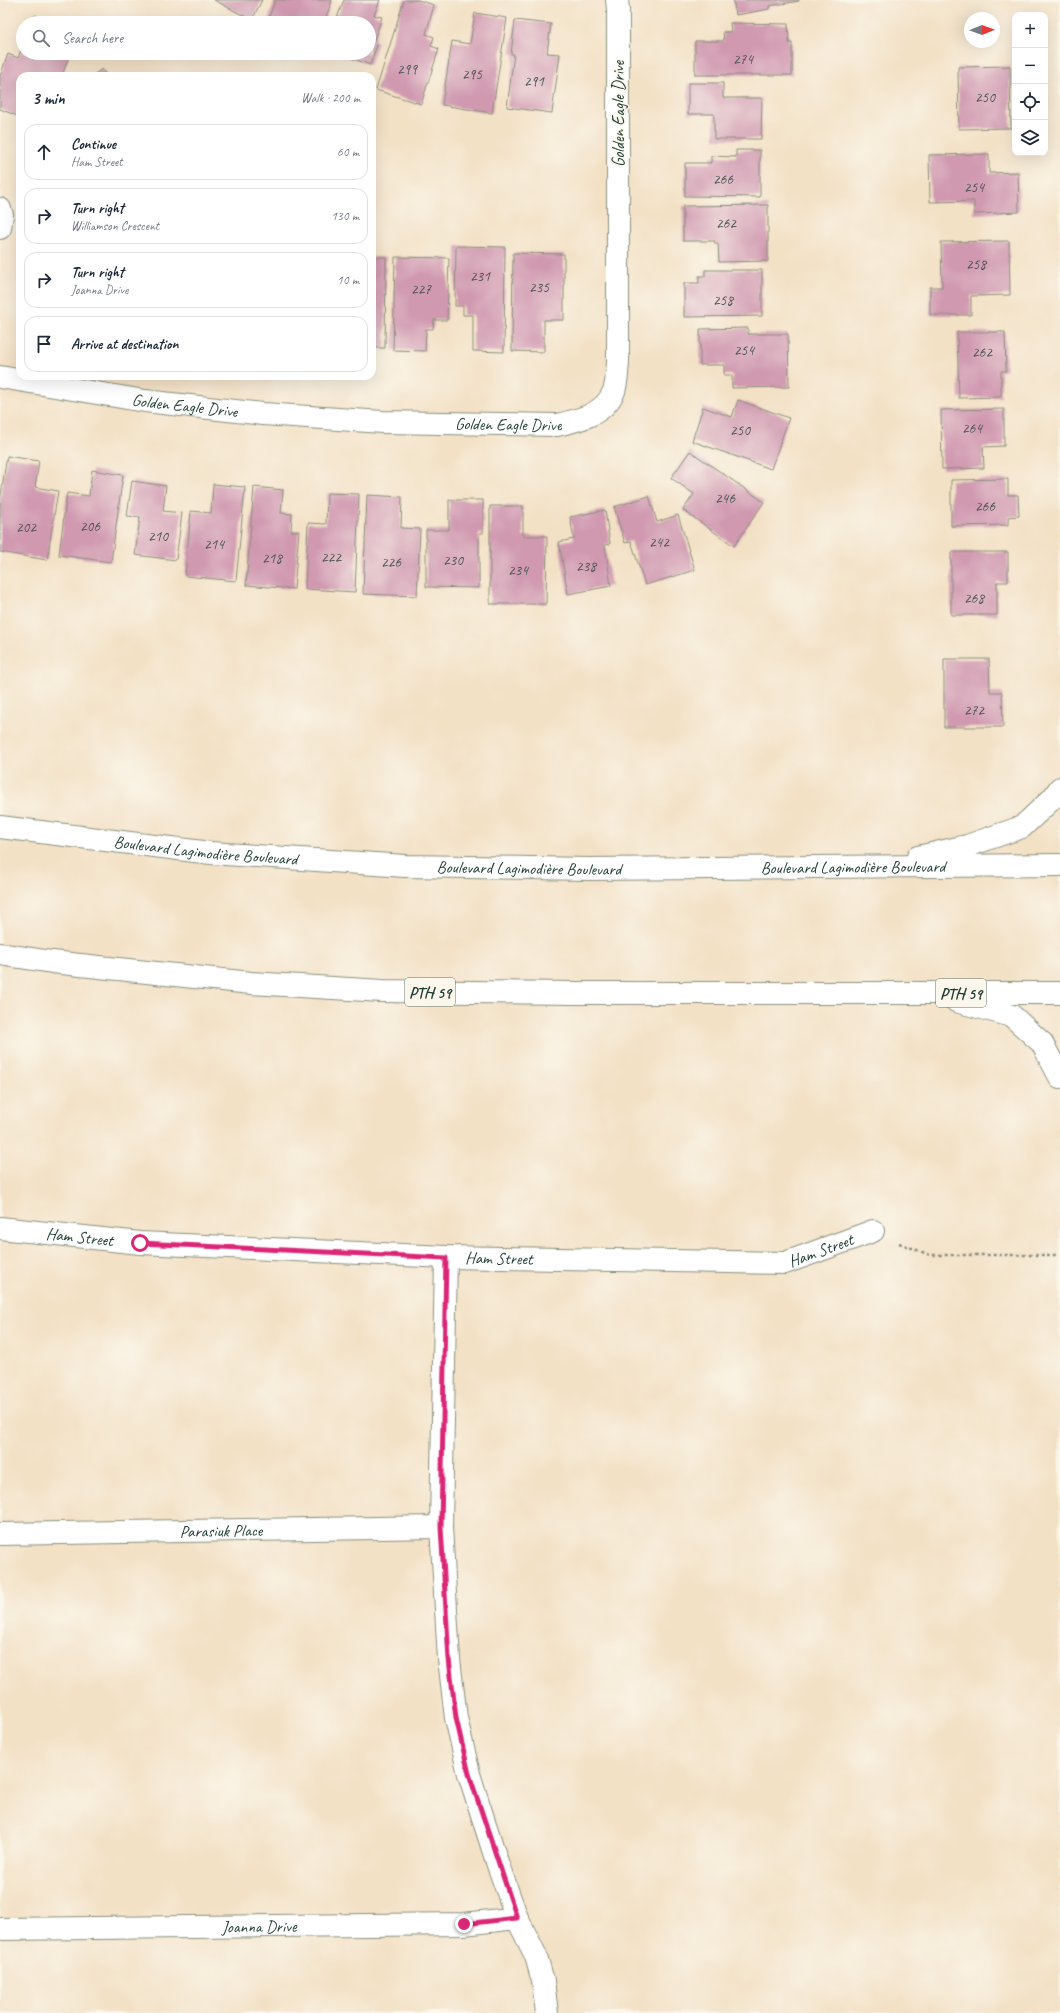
<!DOCTYPE html>
<html lang="en">
<head>
<meta charset="utf-8">
<style>
	:root { --surface:#fff; --page:#f2f2f3; --text:#1f2937; --muted:#747a83; --line:#e0e1e3 }
	body { margin:0; font-family:Caveat,sans-serif; background:var(--page); color:var(--text) }
	.controls { position:absolute; right:12px; top:12px; display:grid; overflow:hidden; border-radius:8px; box-shadow:0 4px 16px #0002 }
	.controls button { width:36px; height:36px; display:grid; place-items:center; padding:0; border:0; border-bottom:1px solid var(--line); background:var(--surface); color:var(--text); font:20px sans-serif }
	.compass { position:absolute; left:964px; top:12px; width:36px; height:36px; border-radius:50%; background:var(--surface); box-shadow:0 4px 16px #0002; rotate:89deg }
	.stop { position:absolute; width:12px; height:12px; margin:-9px; border:3px solid #db2777; border-radius:50%; background:#fff }
	.stop.end { background:#db2777; border-color:#fff; box-shadow:0 1px 4px #0008 }
	.list { margin:0; padding:0; list-style:none }
	h2 { display:flex; justify-content:space-between; align-items:center; height:52px; margin:0; padding:0 16px; font-size:17px }
	h2 small { font-size:13px; font-weight:400; color:var(--muted) }
	.list li { display:grid; grid-template-columns:26px 1fr auto; gap:12px; align-items:center; box-sizing:border-box; height:56px; margin:0 8px 8px; padding:0 8px; border:1px solid var(--line); border-radius:12px }
	.list b { display:block; font-size:15px; white-space:nowrap }
	.list p { margin:0; font-size:13px; white-space:nowrap; color:var(--muted) }
	.list em { font-size:13px; font-style:normal; color:var(--muted) }
	.icon { flex:none; width:22px; height:22px; fill:none; stroke:currentColor; stroke-width:2; stroke-linecap:round; stroke-linejoin:round }
	.map { position:relative; flex:none; width:1060px; height:2013px; overflow:hidden }
	.search { position:absolute; background:var(--surface); box-shadow:0 4px 16px #0002; left:16px; top:16px; width:360px; height:44px; display:flex; align-items:center; gap:10px; box-sizing:border-box; padding:0 14px; border-radius:22px; color:var(--muted); font-size:15px }
	.panel { position:absolute; background:var(--surface); box-shadow:0 4px 16px #0002; left:16px; top:72px; width:360px; height:308px; border-radius:12px }
	.map>svg:first-child { display:block }
</style>
</head>
<body>
<div class="map">
<svg width="1060" height="2013" viewBox="0 0 1060 2013">
	<rect width="100%" height="100%" fill="#fbf7ec"/>
	<filter id="ink" filterUnits="userSpaceOnUse"><feTurbulence type="fractalNoise" baseFrequency=".025" numOctaves="2"/><feDisplacementMap in="SourceGraphic" scale="8" xChannelSelector="R" yChannelSelector="G"/><feConvolveMatrix kernelMatrix="1 2 1 2 8 2 1 2 1" color-interpolation-filters="sRGB"/></filter>
	<filter id="wash" filterUnits="userSpaceOnUse"><feTurbulence type="fractalNoise" baseFrequency=".012" numOctaves="4" result="noise"/><feDisplacementMap in="SourceGraphic" scale="16" xChannelSelector="R" yChannelSelector="G"/><feGaussianBlur stdDeviation="0.9" result="paint"/><feColorMatrix in="noise" values="0 0 0 0 0 0 0 0 0 0 0 0 0 0 0 0 0 1.4 0 .05"/><feComposite in="paint" operator="in"/></filter>
	<g filter="url(#wash)">
		<rect width="100%" height="100%" fill="#f3e1c6"/>
		<g id="blocks">
			<g fill="#d099b0">
				<path d="M214,0H262L252,20Z"/>
				<path d="M275,0H332L324,23H267Z"/>
				<path d="M344,0H380L374,15L382,17L374,40L378,42L370,65L338,53H369V23H335Z"/>
				<path d="M404,0H418L434,5L426,34L434,37L431,46L439,49L421,104L376,90Z"/>
				<path d="M733,0H799V1L769,6V9L736,15Z"/>
				<path d="M475,13L507,18L492,113L442,105L452,41L470,44Z"/>
				<path d="M35,15L55,23H31Z"/>
				<path d="M515,20L551,24L547,53L560,54L552,113L507,107L514,54H511Z"/>
				<path d="M730,23L788,24L789,43H792V75H695V41H724L723,32H731Z"/>
				<path d="M23,45V53H70L62,76H20V117L0,109V76L8,54L18,58Z"/>
				<path d="M1010,66L1011,128L959,129L958,67Z"/>
				<path d="M102,69L107,76H92Z"/>
				<path d="M688,83H723V98H762L761,139H714V114H688Z"/>
				<path d="M736,150H760V197L685,196V163H711V156L736,157Z"/>
				<path d="M989,154V173L1018,172L1019,212L974,214V201L930,202L929,155Z"/>
				<path d="M768,205V261L719,262L718,244H715V241H683V206Z"/>
				<path d="M1009,241L1010,295L971,296V315H930V287H942L941,242Z"/>
				<path d="M456,246L505,247L504,352L473,351V315H463V306H455Z"/>
				<path d="M513,253L564,254V320H544V352L512,351Z"/>
				<path d="M372,257H386L385,348H372Z"/>
				<path d="M395,257L449,258L447,320H434L433,329H426L425,351L393,350Z"/>
				<path d="M705,270H762V316L684,317V283H699V276H705Z"/>
				<path d="M748,328V334H788L789,387L732,388V375H724V365H700V329Z"/>
				<path d="M957,332H1005L1006,371H1001V397L959,398Z"/>
				<path d="M738,400L789,418L771,469L692,441L703,407L732,417Z"/>
				<path d="M1004,409V446L983,447L984,468L942,469L941,410Z"/>
				<path d="M690,451L764,502L734,546L683,510L694,494L671,478Z"/>
				<path d="M7,456L39,461L35,487L58,491L47,560L0,552V501Z"/>
				<path d="M92,470L123,475L111,562L59,555L67,493L89,496Z"/>
				<path d="M1008,479V495H1018L1019,516L1008,517V525L951,526V480Z"/>
				<path d="M132,481L166,486L163,511L182,513L176,560L135,555L140,517L127,516Z"/>
				<path d="M213,484L245,487L236,581L185,576L191,511L211,513Z"/>
				<path d="M254,487L283,490L281,513L292,514L291,531H299L294,589L246,585Z"/>
				<path d="M327,493L359,494L355,592L305,589L308,523L326,524Z"/>
				<path d="M367,495L402,497L401,528L420,529L417,596L363,594Z"/>
				<path d="M649,496L657,522L678,515L695,570L645,585L631,541L625,543L614,507Z"/>
				<path d="M449,500H483V533H479V588L426,587V530H449Z"/>
				<path d="M490,506H523V536H547L546,604H490Z"/>
				<path d="M605,510L610,544L605,545L611,586L568,594L559,542L574,539L570,517Z"/>
				<path d="M951,552H1008V582H997V615H951Z"/>
				<path d="M944,659H989L990,692H1002L1003,727H944Z"/>
			</g>
		</g>
	</g>
	<g filter="url(#ink)">
		<use href="#blocks" fill-opacity="0" stroke="#898f7d" stroke-width="1"/>
		<g fill="none" stroke-linecap="round" stroke-linejoin="round">
			<g stroke="#898f7d" stroke-width="24">
				<g id="street">
					<path d="M0,209L2,215L0,228"/>
					<path id="s1" d="M0,377L145,401L263,414L383,422L557,425C579,420 604,415 614,391C617,383 617,371 618,363V9L617,0"/>
					<path id="s2" d="M0,1228L140,1243L446,1257L785,1263L873,1231"/>
					<path d="M446,1257L441,1527L449,1659L456,1718L469,1774L497,1862L517,1918L536,1956L543,1981L547,2013"/>
					<path id="s3" d="M0,1534L441,1527"/>
					<path id="s4" d="M0,1929L464,1924L517,1918"/>
				</g>
			</g>
			<g stroke="#898f7d" stroke-width="24">
				<g id="primary">
					<path id="s5" d="M0,827L211,853L405,866L589,869L1060,865"/>
					<path d="M918,857L967,846L1022,827L1053,798L1060,788"/>
					<path d="M0,954L52,962L251,983L382,991L573,993H1060"/>
					<path d="M956,1001L1012,1016L1042,1043L1060,1077"/>
				</g>
			</g>
			<path stroke="#898f7d" stroke-width="2.5" stroke-dasharray="3 3" stroke-linecap="butt" d="M899,1243L930,1255H1056"/>
			<use href="#street" stroke="#fff" stroke-width="22"/>
			<use href="#primary" stroke="#fff" stroke-width="22"/>
		</g>
	</g>
	<g fill="none" stroke-linecap="round" stroke-linejoin="round" filter="url(#ink)">
		<path stroke="#db2777" stroke-width="5" d="M140,1243L446,1258L441,1527L449,1659L456,1718L469,1774L517,1918L464,1924"/>
	</g>
	<g text-anchor="middle" stroke-width="3" stroke-linejoin="round" paint-order="stroke">
		<g font-size="15" fill="#4b5453">
			<text x="743" y="64">274</text>
			<text x="407" y="74">299</text>
			<text x="472" y="79">295</text>
			<text x="534" y="86">291</text>
			<text x="985" y="102">250</text>
			<text x="723" y="184">266</text>
			<text x="974" y="192">254</text>
			<text x="726" y="228">262</text>
			<text x="976" y="269">258</text>
			<text x="480" y="281">231</text>
			<text x="539" y="292">235</text>
			<text x="421" y="294">227</text>
			<text x="723" y="305">258</text>
			<text x="744" y="355">254</text>
			<text x="982" y="357">262</text>
			<text x="972" y="433">264</text>
			<text x="740" y="435">250</text>
			<text x="725" y="503">246</text>
			<text x="985" y="511">266</text>
			<text x="90" y="531">206</text>
			<text x="26" y="532">202</text>
			<text x="158" y="541">210</text>
			<text x="659" y="547">242</text>
			<text x="214" y="549">214</text>
			<text x="331" y="562">222</text>
			<text x="272" y="563">218</text>
			<text x="453" y="565">230</text>
			<text x="391" y="567">226</text>
			<text x="586" y="571">238</text>
			<text x="518" y="575">234</text>
			<text x="974" y="603">268</text>
			<text x="974" y="715">272</text>
		</g>
		<g fill="#fbf7ec" stroke="#61756b" stroke-width="1">
			<rect x="405" y="978" width="50" height="28" rx="3"/>
			<rect x="936" y="979" width="50" height="28" rx="3"/>
		</g>
		<g font-size="16" font-weight="bold" fill="#1f3d34">
			<text x="430" y="998">PTH 59</text>
			<text x="961" y="999">PTH 59</text>
		</g>
		<g font-size="17" fill="#1f3d34" stroke="#fbf7ec">
			<text transform="translate(618 114) rotate(-90)" y="6">Golden Eagle Drive</text>
			<text dy="6" stroke="none"><textPath href="#s1" startOffset="187">Golden Eagle Drive</textPath></text>
			<text dy="6" stroke="none"><textPath href="#s1" startOffset="511">Golden Eagle Drive</textPath></text>
			<text dy="6" stroke="none"><textPath href="#s5" startOffset="207">Boulevard Lagimodière Boulevard</textPath></text>
			<text dy="6" stroke="none"><textPath href="#s5" startOffset="855">Boulevard Lagimodière Boulevard</textPath></text>
			<text dy="6" stroke="none"><textPath href="#s5" startOffset="531">Boulevard Lagimodière Boulevard</textPath></text>
			<text dy="6" stroke="none"><textPath href="#s2" startOffset="80">Ham Street</textPath></text>
			<text dy="6" stroke="none"><textPath href="#s2" startOffset="824">Ham Street</textPath></text>
			<text dy="6" stroke="none"><textPath href="#s2" startOffset="500">Ham Street</textPath></text>
			<text dy="6" stroke="none"><textPath href="#s3" startOffset="221">Parasiuk Place</textPath></text>
			<text dy="6" stroke="none"><textPath href="#s4" startOffset="259">Joanna Drive</textPath></text>
		</g>
	</g>
</svg>
<div class="controls">
<button>+</button>
<button>−</button>
<button><svg class="icon" aria-label="locate" viewBox="0 0 24 24"><circle cx="12" cy="12" r="6"/><path d="M12 2v4M12 18v4M2 12h4M18 12h4"/></svg></button>
<button><svg class="icon" aria-label="layers" viewBox="0 0 24 24"><path d="M12 4l9 5-9 5-9-5zM3 14l9 5 9-5"/></svg></button>
</div>
<svg class="compass" viewBox="-18 -18 36 36"><path d="M0-13l5 13h-10z" fill="#e53935"/><path d="M0 13l5-13h-10z" fill="#747a83"/></svg>
<div class="stop" style="left:140px;top:1243px"></div>
<div class="stop end" style="left:464px;top:1924px"></div>
<div class="search"><svg class="icon" aria-label="search" viewBox="0 0 24 24"><circle cx="10" cy="10" r="6"/><path d="M15 15l6 6"/></svg>Search here</div>
<section class="panel">
<h2>3 min<small>Walk · 200 m</small></h2>
<ul class="list">
<li><svg class="icon" aria-label="ahead" viewBox="0 0 24 24"><path d="M12 20V5M6 11l6-6 6 6"/></svg><div><b>Continue</b><p>Ham Street</p></div><em>60 m</em></li>
<li><svg class="icon" aria-label="right" viewBox="0 0 24 24"><path d="M7 20v-9h11M14 6l5 5-5 5"/></svg><div><b>Turn right</b><p>Williamson Crescent</p></div><em>130 m</em></li>
<li><svg class="icon" aria-label="right" viewBox="0 0 24 24"><path d="M7 20v-9h11M14 6l5 5-5 5"/></svg><div><b>Turn right</b><p>Joanna Drive</p></div><em>10 m</em></li>
<li><svg class="icon" aria-label="arrive" viewBox="0 0 24 24"><path d="M6 21V4h12l-3 4 3 4H6"/></svg><div><b>Arrive at destination</b></div></li>
</ul>
</section>
</div>
</body>
</html>
